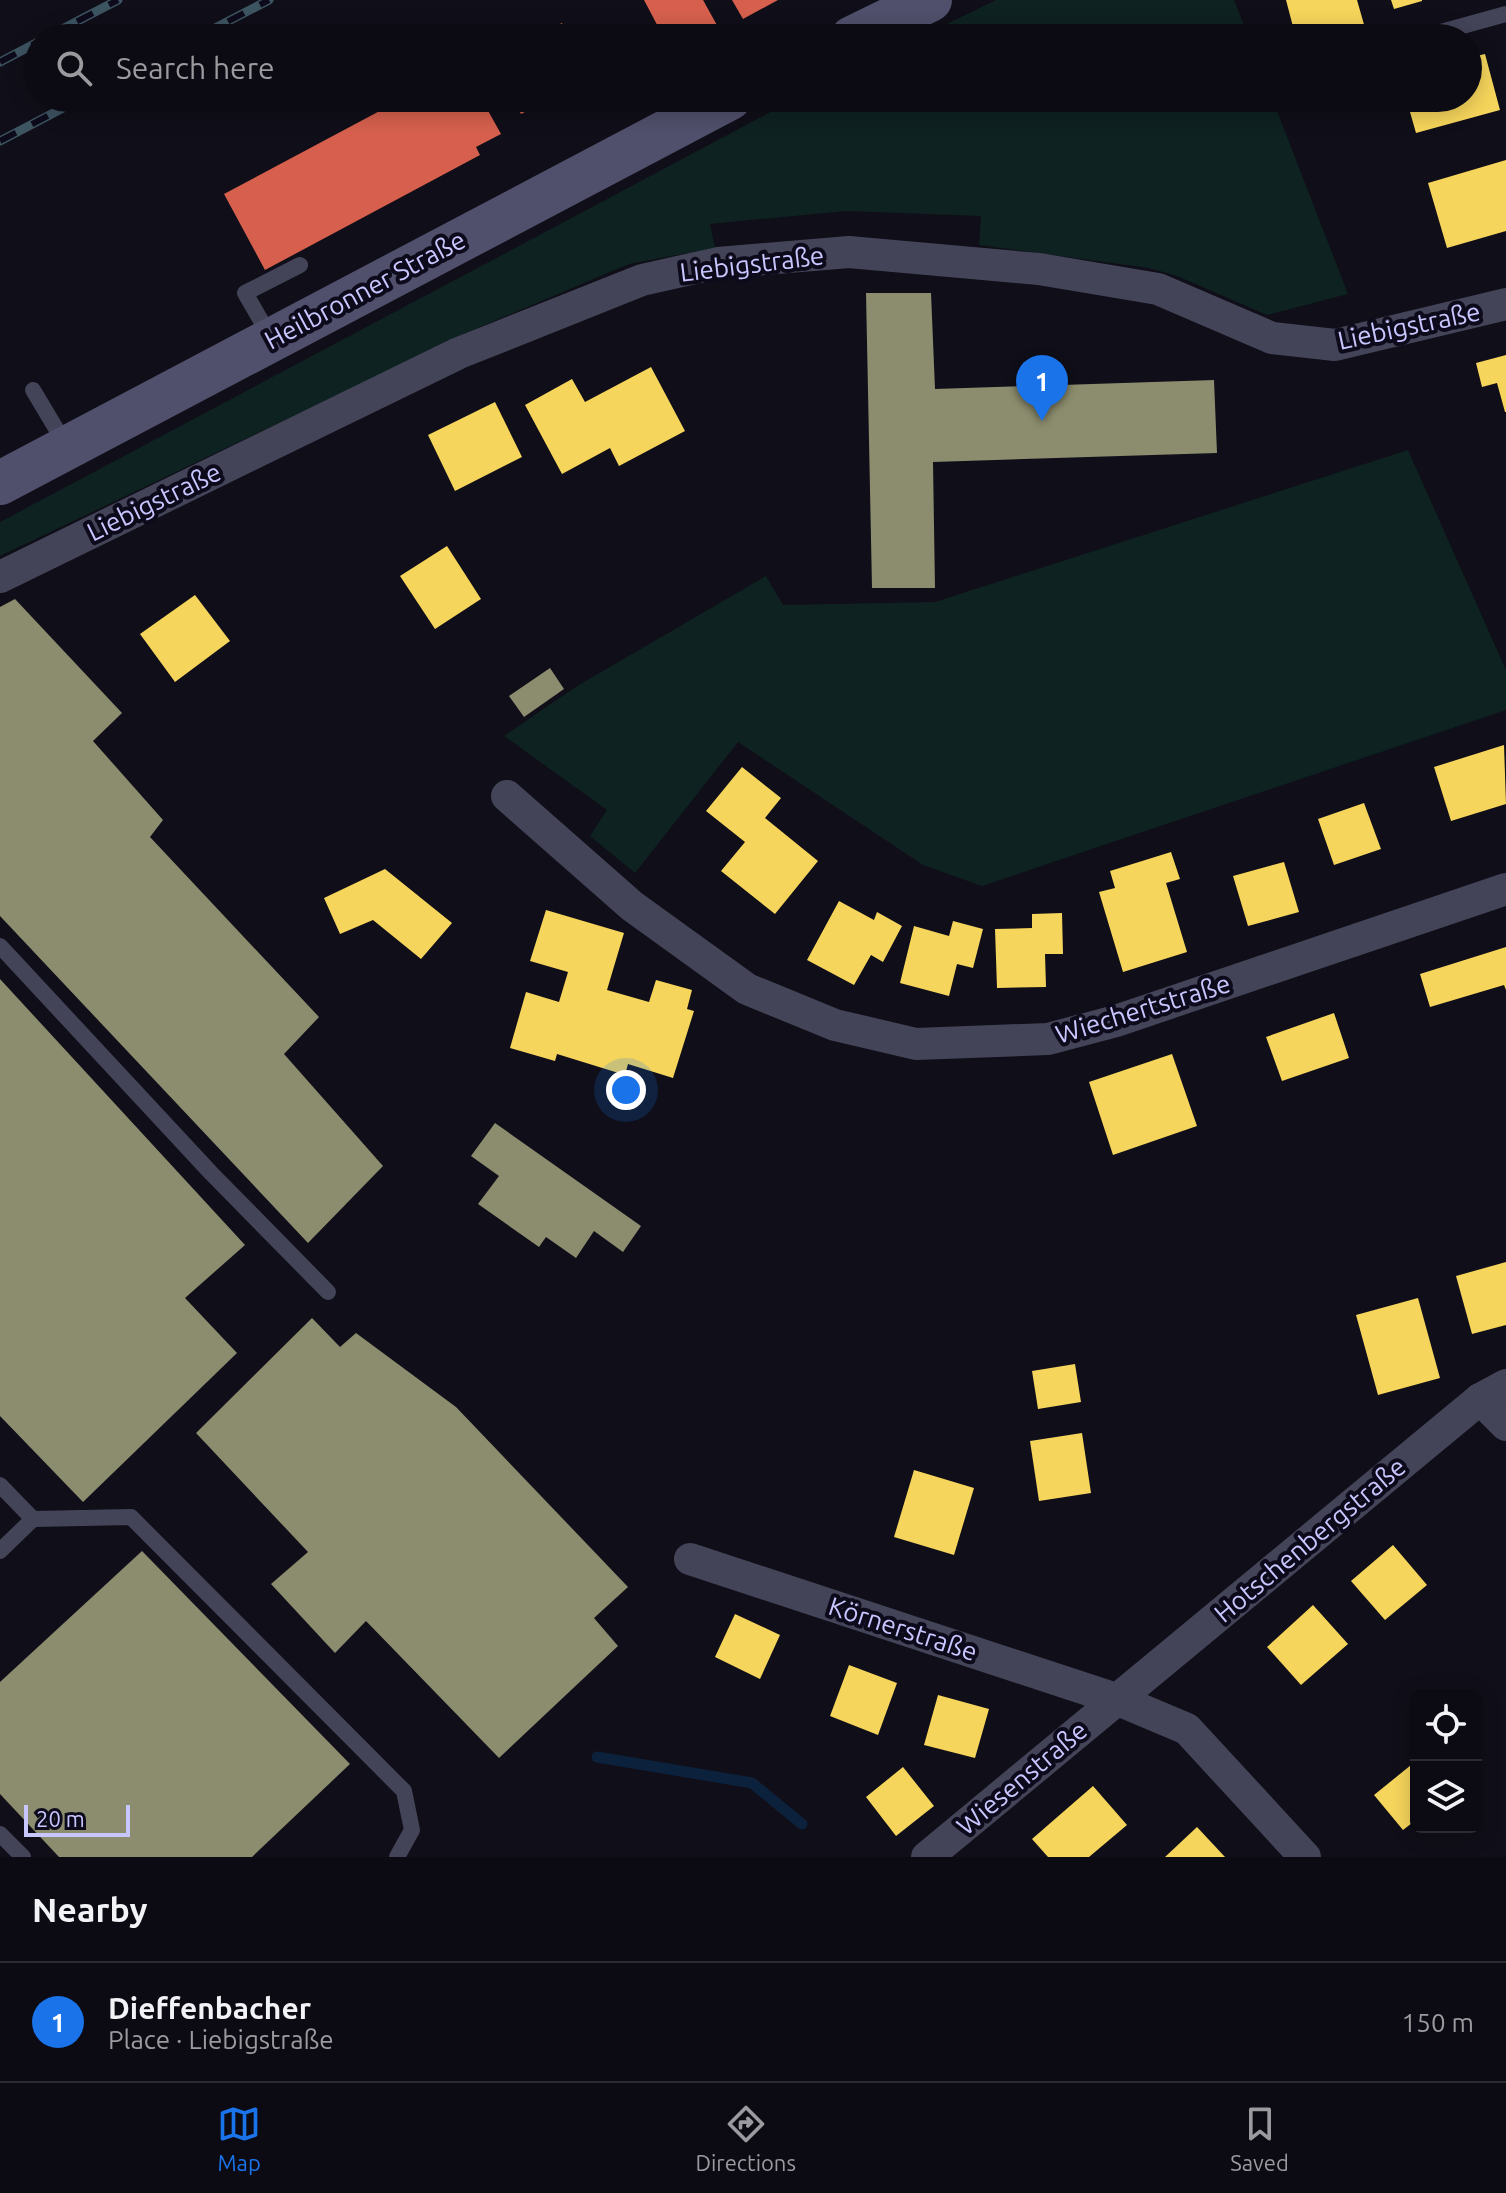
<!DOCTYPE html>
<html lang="en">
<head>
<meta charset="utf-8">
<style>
	:root { --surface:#0c0a12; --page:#1a1820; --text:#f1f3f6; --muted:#9a9a9f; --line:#2c2b32; --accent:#1a73e8 }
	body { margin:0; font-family:Ubuntu,sans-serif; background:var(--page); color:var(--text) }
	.controls { position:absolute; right:24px; bottom:24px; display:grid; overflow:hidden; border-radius:12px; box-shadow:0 4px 20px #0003 }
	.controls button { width:72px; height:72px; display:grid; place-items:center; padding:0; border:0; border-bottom:2px solid var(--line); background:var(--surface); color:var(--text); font:40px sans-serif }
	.scale { position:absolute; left:24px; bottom:20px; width:106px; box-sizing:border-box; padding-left:8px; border:4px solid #c8c6fe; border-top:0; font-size:22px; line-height:28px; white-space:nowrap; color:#c8c6fe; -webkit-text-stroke:6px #0d0b1b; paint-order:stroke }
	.you { position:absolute; left:626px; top:1090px; width:28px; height:28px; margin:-20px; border:6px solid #fff; border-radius:50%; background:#1a73e8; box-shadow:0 0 0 12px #1a73e833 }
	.badge { display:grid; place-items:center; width:52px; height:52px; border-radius:50%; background:var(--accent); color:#fff; font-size:26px; font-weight:700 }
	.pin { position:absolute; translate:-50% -66px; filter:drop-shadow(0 2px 4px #0008) }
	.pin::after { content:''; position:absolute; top:42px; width:28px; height:24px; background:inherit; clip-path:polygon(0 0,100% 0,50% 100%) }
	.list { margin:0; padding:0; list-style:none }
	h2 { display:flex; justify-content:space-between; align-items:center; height:104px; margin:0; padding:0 32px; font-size:34px }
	h2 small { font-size:26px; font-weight:400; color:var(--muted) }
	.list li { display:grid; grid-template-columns:52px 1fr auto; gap:24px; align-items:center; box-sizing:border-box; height:120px; padding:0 32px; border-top:2px solid var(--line) }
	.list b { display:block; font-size:30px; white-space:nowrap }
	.list p { margin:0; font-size:26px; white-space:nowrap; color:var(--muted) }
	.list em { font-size:26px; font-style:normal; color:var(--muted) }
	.icon { flex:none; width:44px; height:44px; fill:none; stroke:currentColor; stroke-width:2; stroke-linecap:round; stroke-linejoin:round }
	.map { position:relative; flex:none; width:1506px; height:1857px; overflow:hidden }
	.search { position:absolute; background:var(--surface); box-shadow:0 4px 20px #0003; left:24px; right:24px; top:24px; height:88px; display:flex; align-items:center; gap:20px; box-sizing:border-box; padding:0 28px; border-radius:44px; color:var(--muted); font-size:30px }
	.sheet { height:224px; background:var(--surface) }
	nav { display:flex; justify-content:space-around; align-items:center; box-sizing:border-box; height:112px; border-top:2px solid var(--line); background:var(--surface); font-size:22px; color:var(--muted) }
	nav a { display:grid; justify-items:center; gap:4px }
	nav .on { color:var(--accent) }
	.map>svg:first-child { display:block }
</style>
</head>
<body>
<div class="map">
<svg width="1506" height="1857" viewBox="0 0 1506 1857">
	<rect width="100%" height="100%" fill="#100e18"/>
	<g fill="#0e2221">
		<path d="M996,0H1234L1249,38H918Z"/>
		<path d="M797,98H1272L1348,294L1267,315L1177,276L1149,268L979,245L981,216L846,211L710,224L715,248L629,264L480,327L0,556V522Z"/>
		<path d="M1408,450L1506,670V710L982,886L923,865L738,742L635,873L590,836L607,810L504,736L577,686L766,576L783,605L935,602Z"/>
	</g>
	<g fill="#f6d55c">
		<path d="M1286,0H1357L1367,35L1296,38Z"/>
		<path d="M1391,0H1422V1L1394,9Z"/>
		<path d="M1485,54L1500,110L1416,133L1406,98H1468V58Z"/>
		<path d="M1506,160V231L1447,248L1428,183Z"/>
		<path d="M1506,355V412H1505L1497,383L1482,387L1476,363Z"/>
		<path d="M651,367L685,431L619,466L610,448L562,474L525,405L572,379L585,402Z"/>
		<path d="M495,402L522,457L455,491L428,435Z"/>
		<path d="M447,546L481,599L435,629L400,576Z"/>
		<path d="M195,595L230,641L175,682L140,634Z"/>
		<path d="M1504,745L1506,804L1451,821L1434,767Z"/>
		<path d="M742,767L781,798L765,818L818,861L775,914L721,871L745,842L706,811Z"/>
		<path d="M1364,803L1381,849L1334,865L1318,819Z"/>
		<path d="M1171,852L1180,879L1166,883L1187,952L1123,972L1099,892L1115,888L1110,871Z"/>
		<path d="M1284,862L1299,912L1248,926L1233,876Z"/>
		<path d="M385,869L452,923L421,959L373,920L340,934L324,898Z"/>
		<path d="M839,901L874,920L877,912L902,926L883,962L871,955L854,985L807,960Z"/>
		<path d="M546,910L624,933L607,990L649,1002L656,980L692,990L687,1009L694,1011L673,1078L628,1064L625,1075L557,1054L555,1061L510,1048L526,992L559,1002L568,972L530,961Z"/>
		<path d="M1062,913L1063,954H1045L1046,987L997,988L995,929L1032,928V914Z"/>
		<path d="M953,921L983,929L973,968L957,964L949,996L900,983L914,926L949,936Z"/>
		<path d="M1506,947V990L1504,985L1430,1007L1420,974Z"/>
		<path d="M1334,1013L1349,1058L1282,1081L1266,1037Z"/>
		<path d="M1172,1054L1197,1126L1113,1155L1089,1082Z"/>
		<path d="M1506,1262V1325L1472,1334L1456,1276Z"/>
		<path d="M1418,1298L1440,1378L1378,1395L1356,1315Z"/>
		<path d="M1075,1364L1081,1402L1038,1409L1032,1371Z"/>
		<path d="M1082,1433L1091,1493L1039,1501L1030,1441Z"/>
		<path d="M914,1470L974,1488L954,1555L894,1537Z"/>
		<path d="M1393,1545L1427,1585L1385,1620L1351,1581Z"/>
		<path d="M1313,1605L1348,1644L1301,1685L1267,1647Z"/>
		<path d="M735,1614L780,1635L760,1679L715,1657Z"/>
		<path d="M849,1665L897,1683L878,1735L830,1716Z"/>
		<path d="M938,1695L989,1709L975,1758L924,1745Z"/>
		<path d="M1416,1761V1820L1403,1830L1374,1795Z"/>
		<path d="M903,1767L934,1806L896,1836L866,1797Z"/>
		<path d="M1093,1786L1127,1825L1089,1857H1048L1032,1839Z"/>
		<path d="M1197,1827L1225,1857H1165Z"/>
	</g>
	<g fill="#d6604d">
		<path d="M644,0H703L723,36L664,38Z"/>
		<path d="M732,0H778L743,19Z"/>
		<path d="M562,23L569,38H532Z"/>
		<path d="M404,98H481L501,134L476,147L480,155L265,270L224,194Z"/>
		<path d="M513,98H552L521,114Z"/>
	</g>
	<g fill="#8c8c6e">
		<path d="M866,293H931L935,389L1214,380L1217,453L933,462L935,588H872Z"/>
		<path d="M15,599L122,713L93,741L163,820L150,837L319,1017L284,1054L383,1166L308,1243L0,916V607Z"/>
		<path d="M550,668L564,689L524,717L509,696Z"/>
		<path d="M0,979L245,1245L185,1298L237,1353L83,1502L0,1416Z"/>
		<path d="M495,1123L641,1226L623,1252L594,1231L576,1258L546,1237L539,1247L478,1204L499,1176L471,1156Z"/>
		<path d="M312,1318L340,1347L356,1333L456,1407L628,1587L594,1618L618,1646L499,1758L366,1621L335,1653L271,1584L308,1552L196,1433Z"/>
		<path d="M142,1551L350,1764L252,1857H59L0,1794V1682Z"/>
	</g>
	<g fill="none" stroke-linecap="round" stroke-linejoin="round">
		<path stroke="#0c213b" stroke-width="11" d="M597,1757L752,1783L802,1824"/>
		<g stroke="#444459" stroke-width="16">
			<path d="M1378,35L1383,38"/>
			<path d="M1419,38L1506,14"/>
			<path d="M271,338L245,293L300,265"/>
			<path d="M33,390L67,447"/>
			<path d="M0,946L211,1173L328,1292"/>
			<path d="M0,1485L33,1519L131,1517L404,1791L412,1830L397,1857"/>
			<path d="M0,1551L33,1519"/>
			<path d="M0,1834L23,1857"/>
		</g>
		<g stroke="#444459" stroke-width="32">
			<path d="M0,577L459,353L642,280L718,263L849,252L1039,269L1158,289L1272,338L1335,345L1506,304"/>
			<path d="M507,796L632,906L747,989L835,1025L916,1044L1048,1039L1116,1021L1506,889"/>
			<path d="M1480,1399L1506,1425"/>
			<path d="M690,1559L1116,1699L1187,1729L1305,1857"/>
			<path d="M927,1857L1480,1399L1506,1385"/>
		</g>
		<g stroke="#50506c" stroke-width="44">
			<path d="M852,38L930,0"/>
			<path d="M0,483L730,98"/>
		</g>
		<g stroke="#3d5461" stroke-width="9">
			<g id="rail">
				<path d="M45,38L118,0"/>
				<path d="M196,38L269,0"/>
				<path d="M0,62L38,42"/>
				<path d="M0,141L82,98"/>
			</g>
		</g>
		<use href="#rail" stroke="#0d0b1b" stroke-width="6" stroke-dasharray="18" stroke-linecap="butt"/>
	</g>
	<g text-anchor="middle" stroke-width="8" stroke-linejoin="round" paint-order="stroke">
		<g font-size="26" fill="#c8c6fe" stroke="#0d0b1b">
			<text transform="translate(752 264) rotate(-7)" y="9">Liebigstraße</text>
			<text transform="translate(365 290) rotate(-28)" y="9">Heilbronner Straße</text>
			<text transform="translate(1409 326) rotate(-12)" y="9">Liebigstraße</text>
			<text transform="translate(154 502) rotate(-26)" y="9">Liebigstraße</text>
			<text transform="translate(1143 1009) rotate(-17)" y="9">Wiechertstraße</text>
			<text transform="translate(1310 1540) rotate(-40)" y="9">Hotschenbergstraße</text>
			<text transform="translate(903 1629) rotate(18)" y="9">Körnerstraße</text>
			<text transform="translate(1022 1778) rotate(-40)" y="9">Wiesenstraße</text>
		</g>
	</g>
</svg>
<div class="controls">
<button><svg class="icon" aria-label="locate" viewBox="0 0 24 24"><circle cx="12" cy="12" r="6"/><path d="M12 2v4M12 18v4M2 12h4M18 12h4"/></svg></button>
<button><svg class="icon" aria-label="layers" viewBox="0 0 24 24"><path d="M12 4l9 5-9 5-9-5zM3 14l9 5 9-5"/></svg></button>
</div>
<div class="scale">20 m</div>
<div class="you"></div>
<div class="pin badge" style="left:1042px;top:421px">1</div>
<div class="search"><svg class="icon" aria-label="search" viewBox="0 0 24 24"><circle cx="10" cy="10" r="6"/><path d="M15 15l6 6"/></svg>Search here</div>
</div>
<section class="sheet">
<h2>Nearby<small></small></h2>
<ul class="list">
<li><span class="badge">1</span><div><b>Dieffenbacher</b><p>Place · Liebigstraße</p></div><em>150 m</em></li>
</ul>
</section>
<nav>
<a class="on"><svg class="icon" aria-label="map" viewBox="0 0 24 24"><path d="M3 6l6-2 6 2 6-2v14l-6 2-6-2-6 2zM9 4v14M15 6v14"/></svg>Map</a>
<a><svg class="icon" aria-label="directions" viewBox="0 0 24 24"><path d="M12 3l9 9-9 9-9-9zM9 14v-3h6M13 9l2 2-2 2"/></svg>Directions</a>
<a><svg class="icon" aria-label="saved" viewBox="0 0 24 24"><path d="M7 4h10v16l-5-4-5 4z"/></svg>Saved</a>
</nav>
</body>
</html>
